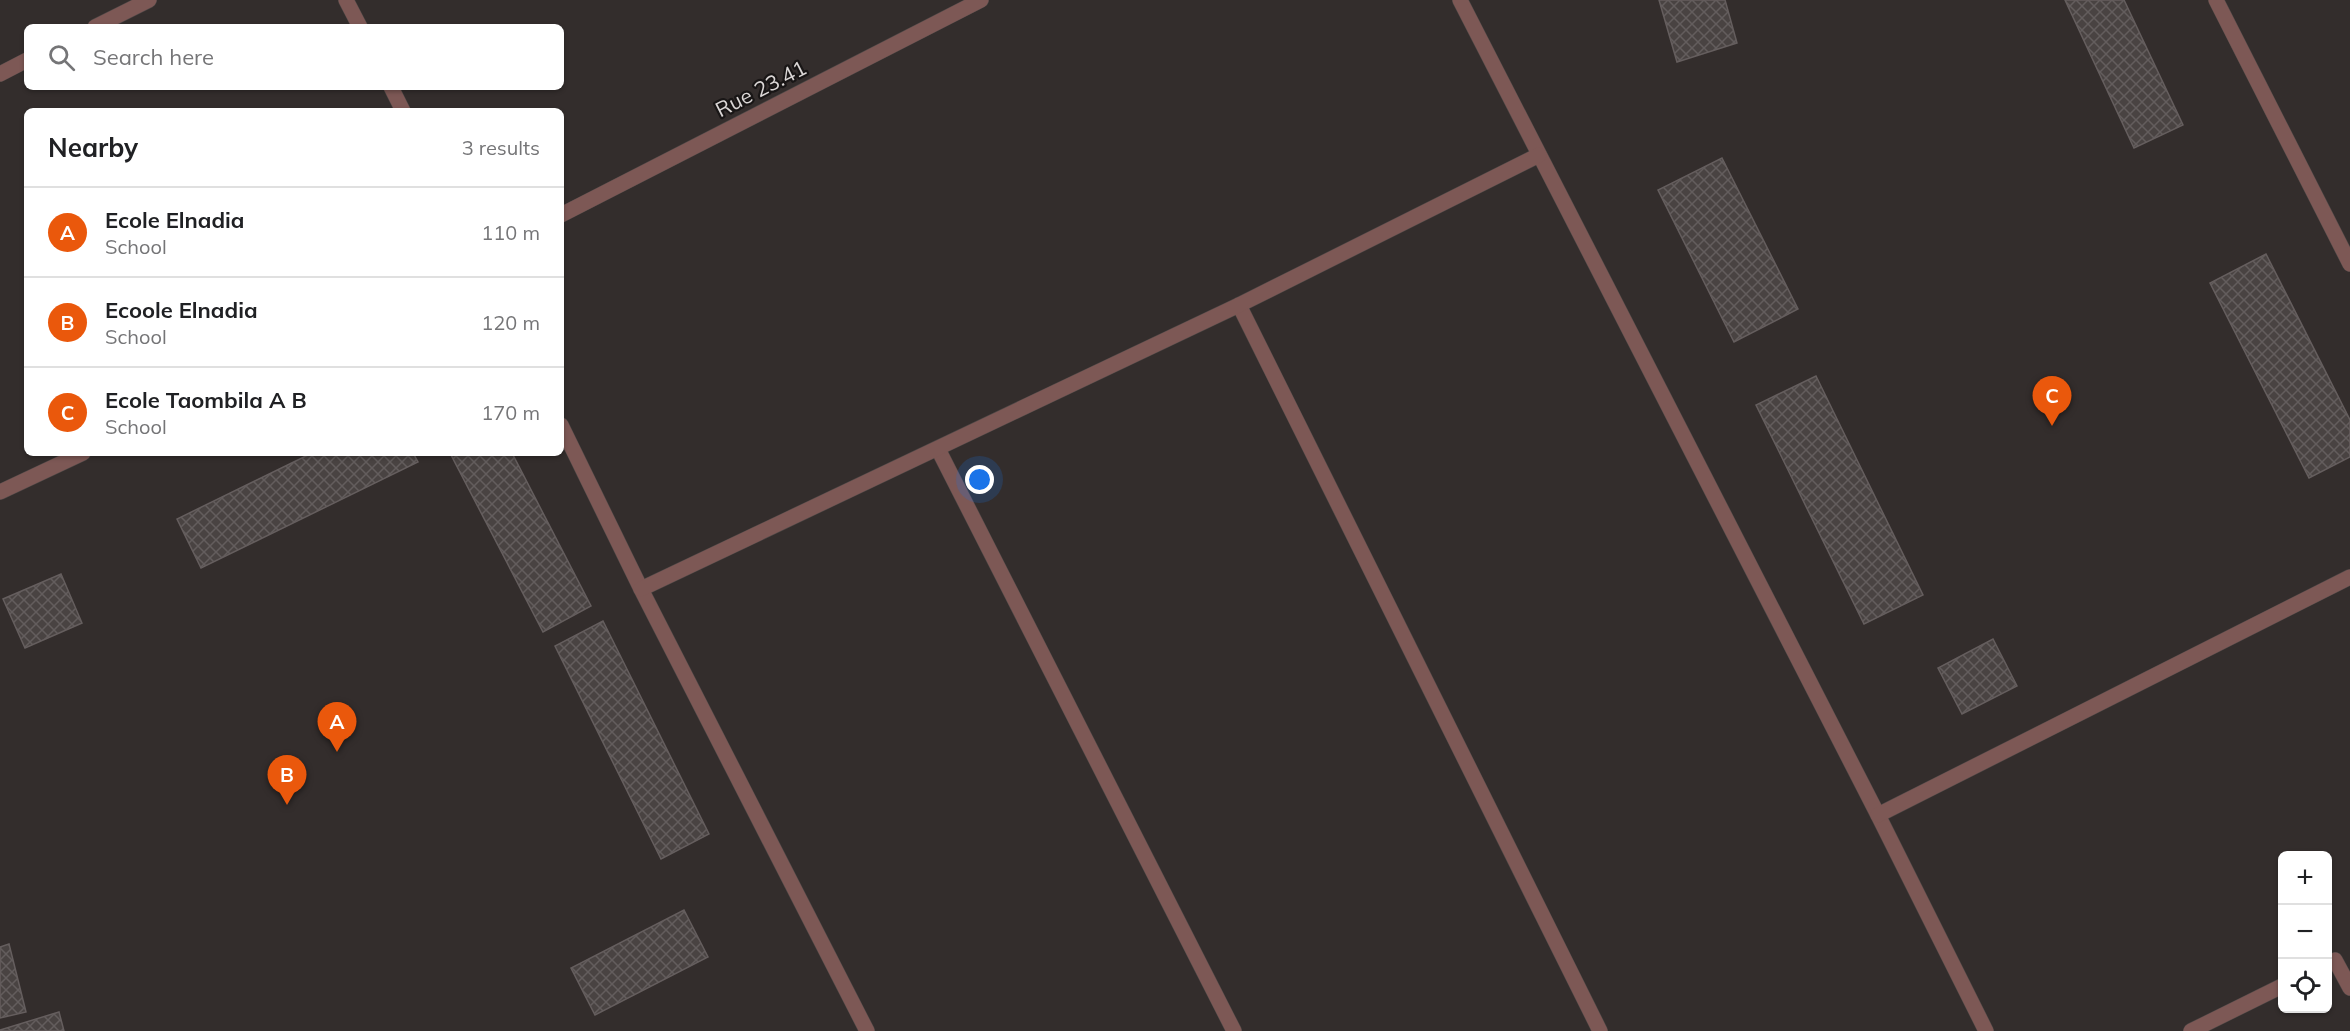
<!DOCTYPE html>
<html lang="en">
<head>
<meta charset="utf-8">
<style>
	:root { --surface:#fff; --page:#f6f6f6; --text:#202124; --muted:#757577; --line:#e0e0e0; --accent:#ea580c }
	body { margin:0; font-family:Mulish,sans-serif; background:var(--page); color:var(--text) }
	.controls { position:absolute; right:18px; bottom:18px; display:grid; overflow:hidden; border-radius:9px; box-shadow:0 2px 4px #0004 }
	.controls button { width:54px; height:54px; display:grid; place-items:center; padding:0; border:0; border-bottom:2px solid var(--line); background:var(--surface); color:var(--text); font:30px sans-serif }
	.you { position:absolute; left:980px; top:480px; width:21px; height:21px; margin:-15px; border:4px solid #fff; border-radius:50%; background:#1a73e8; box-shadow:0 0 0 9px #1a73e833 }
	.badge { display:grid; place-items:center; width:39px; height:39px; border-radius:50%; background:var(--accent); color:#fff; font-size:20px; font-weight:700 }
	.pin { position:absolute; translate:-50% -50px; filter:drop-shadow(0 2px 3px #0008) }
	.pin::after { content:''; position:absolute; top:32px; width:21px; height:18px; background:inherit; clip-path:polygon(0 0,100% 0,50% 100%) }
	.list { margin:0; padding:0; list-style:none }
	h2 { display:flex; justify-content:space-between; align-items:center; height:78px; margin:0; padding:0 24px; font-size:26px }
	h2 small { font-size:20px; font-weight:400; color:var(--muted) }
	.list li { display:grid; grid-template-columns:39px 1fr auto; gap:18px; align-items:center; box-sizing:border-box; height:90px; padding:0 24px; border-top:2px solid var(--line) }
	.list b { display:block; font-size:22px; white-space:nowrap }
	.list p { margin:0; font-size:20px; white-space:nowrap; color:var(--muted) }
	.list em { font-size:20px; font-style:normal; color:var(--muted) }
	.icon { flex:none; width:33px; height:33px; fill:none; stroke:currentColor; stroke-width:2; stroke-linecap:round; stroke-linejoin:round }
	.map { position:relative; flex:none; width:2350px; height:1031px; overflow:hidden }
	.search { position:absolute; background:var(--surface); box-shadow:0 2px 4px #0004; left:24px; top:24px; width:540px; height:66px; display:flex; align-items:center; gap:15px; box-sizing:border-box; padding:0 21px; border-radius:9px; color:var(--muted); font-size:22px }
	.panel { position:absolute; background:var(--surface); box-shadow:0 2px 4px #0004; left:24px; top:108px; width:540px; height:348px; border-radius:9px }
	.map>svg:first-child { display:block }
</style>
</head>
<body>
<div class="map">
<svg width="2350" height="1031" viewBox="0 0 2350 1031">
	<defs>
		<pattern id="building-cross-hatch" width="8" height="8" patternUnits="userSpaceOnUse" patternTransform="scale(1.5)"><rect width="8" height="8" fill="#494342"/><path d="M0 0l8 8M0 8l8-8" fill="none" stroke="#635d5d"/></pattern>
	</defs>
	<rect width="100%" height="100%" fill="#332d2c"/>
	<g fill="url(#building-cross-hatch)" stroke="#655e5e" stroke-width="1.5">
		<path d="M1659,0H1725L1737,43L1677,62Z"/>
		<path d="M2065,0H2124L2183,125L2134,148Z"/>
		<path d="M1722,158L1798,309L1734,342L1658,190Z"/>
		<path d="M2266,254L2350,420V457L2309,478L2210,283Z"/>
		<path d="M1816,376L1923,595L1864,624L1756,405Z"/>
		<path d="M312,453H413L418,462L201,568L177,519Z"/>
		<path d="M450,453H512L591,606L543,632Z"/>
		<path d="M61,574L82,623L25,648L3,599Z"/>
		<path d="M603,621L709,834L661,859L555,646Z"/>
		<path d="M1993,639L2017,686L1962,714L1938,668Z"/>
		<path d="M684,910L708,957L595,1015L571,968Z"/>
		<path d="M9,944L26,1012L0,1018V947Z"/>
		<path d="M59,1012L64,1031H0V1030Z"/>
	</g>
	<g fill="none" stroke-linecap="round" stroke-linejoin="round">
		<g stroke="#4e4847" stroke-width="16">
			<g id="minor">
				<path d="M346,0L360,27"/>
				<path d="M1460,0L1878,815L1986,1031"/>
				<path d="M2216,0L2350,264"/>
				<path d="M95,27L149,0"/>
				<path d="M0,74L27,60"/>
				<path d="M391,87L403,111"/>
				<path d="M1239,305L1600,1031"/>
				<path d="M561,425L641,589L867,1031"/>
				<path d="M938,449L1234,1031"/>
				<path d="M641,589L1239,305L1539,155"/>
				<path d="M1878,815L2350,577"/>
				<path d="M2335,960L2350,988"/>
				<path d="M2191,1031L2282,986"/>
			</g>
		</g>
		<g stroke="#4e4847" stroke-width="16">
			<g id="tertiary">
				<path d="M561,215L981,0"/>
				<path d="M0,492L83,453"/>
			</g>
		</g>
		<use href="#minor" stroke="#7d5855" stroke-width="15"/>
		<use href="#tertiary" stroke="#7d5855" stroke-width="15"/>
	</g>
	<g text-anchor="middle" stroke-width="4.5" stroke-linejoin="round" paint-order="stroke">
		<g font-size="21" fill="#dbd7d6" stroke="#191616">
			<text transform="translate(761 89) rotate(-27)" y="7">Rue 23.41</text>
		</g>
	</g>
</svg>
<div class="controls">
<button>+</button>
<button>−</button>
<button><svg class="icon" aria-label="locate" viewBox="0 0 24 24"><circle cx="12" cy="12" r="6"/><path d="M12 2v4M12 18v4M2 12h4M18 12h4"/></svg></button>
</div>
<div class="you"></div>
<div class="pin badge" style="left:337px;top:752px">A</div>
<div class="pin badge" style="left:287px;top:805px">B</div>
<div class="pin badge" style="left:2052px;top:426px">C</div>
<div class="search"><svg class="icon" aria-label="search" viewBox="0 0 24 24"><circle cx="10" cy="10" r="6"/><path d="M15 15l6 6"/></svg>Search here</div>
<section class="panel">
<h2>Nearby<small>3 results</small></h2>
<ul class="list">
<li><span class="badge">A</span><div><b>Ecole Elnadia</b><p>School</p></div><em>110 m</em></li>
<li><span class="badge">B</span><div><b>Ecoole Elnadia</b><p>School</p></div><em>120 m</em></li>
<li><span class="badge">C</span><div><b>Ecole Taombila A B</b><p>School</p></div><em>170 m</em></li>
</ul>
</section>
</div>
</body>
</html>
